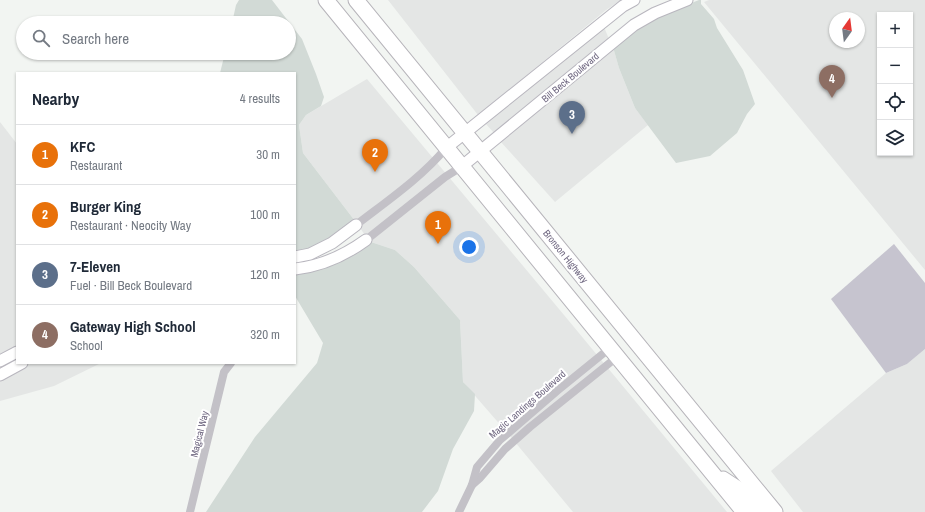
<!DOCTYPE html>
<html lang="en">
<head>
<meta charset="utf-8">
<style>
	:root { --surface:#fff; --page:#f6f6f7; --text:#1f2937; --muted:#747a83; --line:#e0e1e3; --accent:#677537 }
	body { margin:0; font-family:"Archivo Narrow",sans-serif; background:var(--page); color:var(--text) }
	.controls { position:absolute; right:12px; top:12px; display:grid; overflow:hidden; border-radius:0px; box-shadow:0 1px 3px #0004 }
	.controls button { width:36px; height:36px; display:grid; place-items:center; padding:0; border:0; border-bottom:1px solid var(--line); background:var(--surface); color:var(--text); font:20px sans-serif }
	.compass { position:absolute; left:829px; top:12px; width:36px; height:36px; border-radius:50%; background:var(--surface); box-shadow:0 1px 3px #0004; rotate:14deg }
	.you { position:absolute; left:469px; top:247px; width:14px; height:14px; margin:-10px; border:3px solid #fff; border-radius:50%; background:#1a73e8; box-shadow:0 0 0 6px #1a73e833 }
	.badge { display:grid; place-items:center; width:26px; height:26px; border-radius:50%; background:var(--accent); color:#fff; font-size:13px; font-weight:700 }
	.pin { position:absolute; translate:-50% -33px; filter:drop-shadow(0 1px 2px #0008) }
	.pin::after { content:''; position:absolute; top:21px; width:14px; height:12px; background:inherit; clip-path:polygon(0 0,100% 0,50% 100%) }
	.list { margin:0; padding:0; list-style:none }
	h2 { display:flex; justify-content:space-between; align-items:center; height:52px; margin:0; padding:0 16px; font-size:17px }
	h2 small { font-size:13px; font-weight:400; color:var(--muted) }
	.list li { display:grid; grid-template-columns:26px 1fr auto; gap:12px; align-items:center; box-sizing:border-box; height:60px; padding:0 16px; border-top:1px solid var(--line) }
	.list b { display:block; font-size:15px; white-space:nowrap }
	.list p { margin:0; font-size:13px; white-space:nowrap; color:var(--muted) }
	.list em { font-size:13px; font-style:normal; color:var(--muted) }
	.icon { flex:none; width:22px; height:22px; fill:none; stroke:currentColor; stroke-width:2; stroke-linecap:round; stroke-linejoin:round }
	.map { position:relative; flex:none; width:925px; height:512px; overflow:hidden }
	.search { position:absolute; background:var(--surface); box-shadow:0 1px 3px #0004; left:16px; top:16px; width:280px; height:44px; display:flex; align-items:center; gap:10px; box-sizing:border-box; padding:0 14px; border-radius:22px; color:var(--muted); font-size:15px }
	.panel { position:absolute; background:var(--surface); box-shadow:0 1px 3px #0004; left:16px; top:72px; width:280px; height:292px; border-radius:0px }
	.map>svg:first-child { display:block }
</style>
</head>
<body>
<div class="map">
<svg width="925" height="512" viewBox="0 0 925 512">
	<rect width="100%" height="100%" fill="#f2f5f2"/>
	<g fill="#e4e6e5" fill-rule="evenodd">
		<path d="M388,0H621L606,10L478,115Z"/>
		<path d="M709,0H925V270L704,2ZM880,15H910V153H880ZM835,18H859V42H835Z"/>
		<path d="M604,27L609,39L495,134L485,123Z"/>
		<path d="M613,47L619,68L635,108L648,125L555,202L500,141Z"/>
		<path d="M367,79L564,315L727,512H573L510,436L463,382L460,320L414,267L395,250L371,242L372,241L368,233L365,235L360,228L362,226L357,219L355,221L303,153L299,125L306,115Z"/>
		<path d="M0,122L17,144V347L0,356Z"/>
		<path d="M925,349V512H803L771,471L886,373L907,364Z"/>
		<path d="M32,363H101L54,386L0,401V380Z"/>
	</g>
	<g fill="#d2dad6">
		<path d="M239,0H272L302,39L316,74L324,97L321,106L306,115L299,125L303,153L355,221C335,235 320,248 295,252V73H220L225,53H289V23H232L236,5Z"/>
		<path d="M699,0H701V4L714,19L717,28L743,70L755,104L747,114L737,133L710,156L676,163L635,108L619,68L613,47L636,29L656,17Z"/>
		<path d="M371,242L395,250L414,267L460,320L463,382L475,394L474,411L453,449L438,491L422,512H206L255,437L317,363L323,343L295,296V274C328,271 343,259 371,242Z"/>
	</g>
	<path fill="#c6c4cf" d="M894,244L925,283V349L907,364L886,373L831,299Z"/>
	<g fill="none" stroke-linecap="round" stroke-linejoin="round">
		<g stroke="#b8b6be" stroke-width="13">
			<g id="secondary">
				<path d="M446,148L623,6L634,0"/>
				<path d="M461,167L634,25L655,13L687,0"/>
				<path d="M295,257L310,254L332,243L356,225"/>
				<path d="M295,269C322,266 344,256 366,240"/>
				<path d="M0,361L17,352"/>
				<path d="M0,375L22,363"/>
			</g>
		</g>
		<g stroke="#b6b4ba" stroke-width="17">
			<g id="highway">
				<path d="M326,0L744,512"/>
				<path d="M356,0L775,512"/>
				<path d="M723,479L746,494L760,512"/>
			</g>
		</g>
		<g stroke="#c3c1c7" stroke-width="8">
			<path d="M356,225C387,201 421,178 446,148"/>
			<path d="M366,240L445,177L461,167"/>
			<path d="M472,485L480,478L505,449L530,427L617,357"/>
			<path d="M190,512L224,372L231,363"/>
			<path d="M459,512L472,485L477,467L500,440L557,391L610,348"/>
		</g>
		<use href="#secondary" stroke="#fff" stroke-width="11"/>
		<use href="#highway" stroke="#fff" stroke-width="15"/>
	</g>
	<g text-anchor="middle" stroke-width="4" stroke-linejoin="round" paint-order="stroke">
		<g font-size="10" fill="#6f6780" stroke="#fff">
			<text transform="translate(570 77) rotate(-40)" y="4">Bill Beck Boulevard</text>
			<text transform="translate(566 256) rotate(51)" y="4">Bronson Highway</text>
			<text transform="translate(527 404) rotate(-41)" y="4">Magic Landings Boulevard</text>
			<text transform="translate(199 434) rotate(-76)" y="4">Magical Way</text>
		</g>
	</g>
</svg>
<div class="controls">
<button>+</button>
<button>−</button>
<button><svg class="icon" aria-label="locate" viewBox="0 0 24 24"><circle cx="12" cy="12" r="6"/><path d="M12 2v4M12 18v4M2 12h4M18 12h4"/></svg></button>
<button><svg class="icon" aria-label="layers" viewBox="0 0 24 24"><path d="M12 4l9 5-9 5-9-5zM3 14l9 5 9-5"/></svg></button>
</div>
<svg class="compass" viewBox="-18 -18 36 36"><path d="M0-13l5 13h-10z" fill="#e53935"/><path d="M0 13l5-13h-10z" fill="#747a83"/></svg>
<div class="you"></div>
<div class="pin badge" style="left:438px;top:244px;background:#e8710a">1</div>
<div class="pin badge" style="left:375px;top:172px;background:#e8710a">2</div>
<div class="pin badge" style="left:572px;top:134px;background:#5c6f8a">3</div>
<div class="pin badge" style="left:832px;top:98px;background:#8d6e63">4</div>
<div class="search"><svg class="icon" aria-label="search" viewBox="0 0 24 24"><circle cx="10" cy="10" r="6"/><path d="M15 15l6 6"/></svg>Search here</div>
<section class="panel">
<h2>Nearby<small>4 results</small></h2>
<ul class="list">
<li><span class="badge" style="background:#e8710a">1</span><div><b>KFC</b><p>Restaurant</p></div><em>30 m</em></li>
<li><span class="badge" style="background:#e8710a">2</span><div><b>Burger King</b><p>Restaurant · Neocity Way</p></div><em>100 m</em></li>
<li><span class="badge" style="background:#5c6f8a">3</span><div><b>7-Eleven</b><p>Fuel · Bill Beck Boulevard</p></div><em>120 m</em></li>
<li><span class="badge" style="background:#8d6e63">4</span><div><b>Gateway High School</b><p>School</p></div><em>320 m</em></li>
</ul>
</section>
</div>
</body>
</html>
